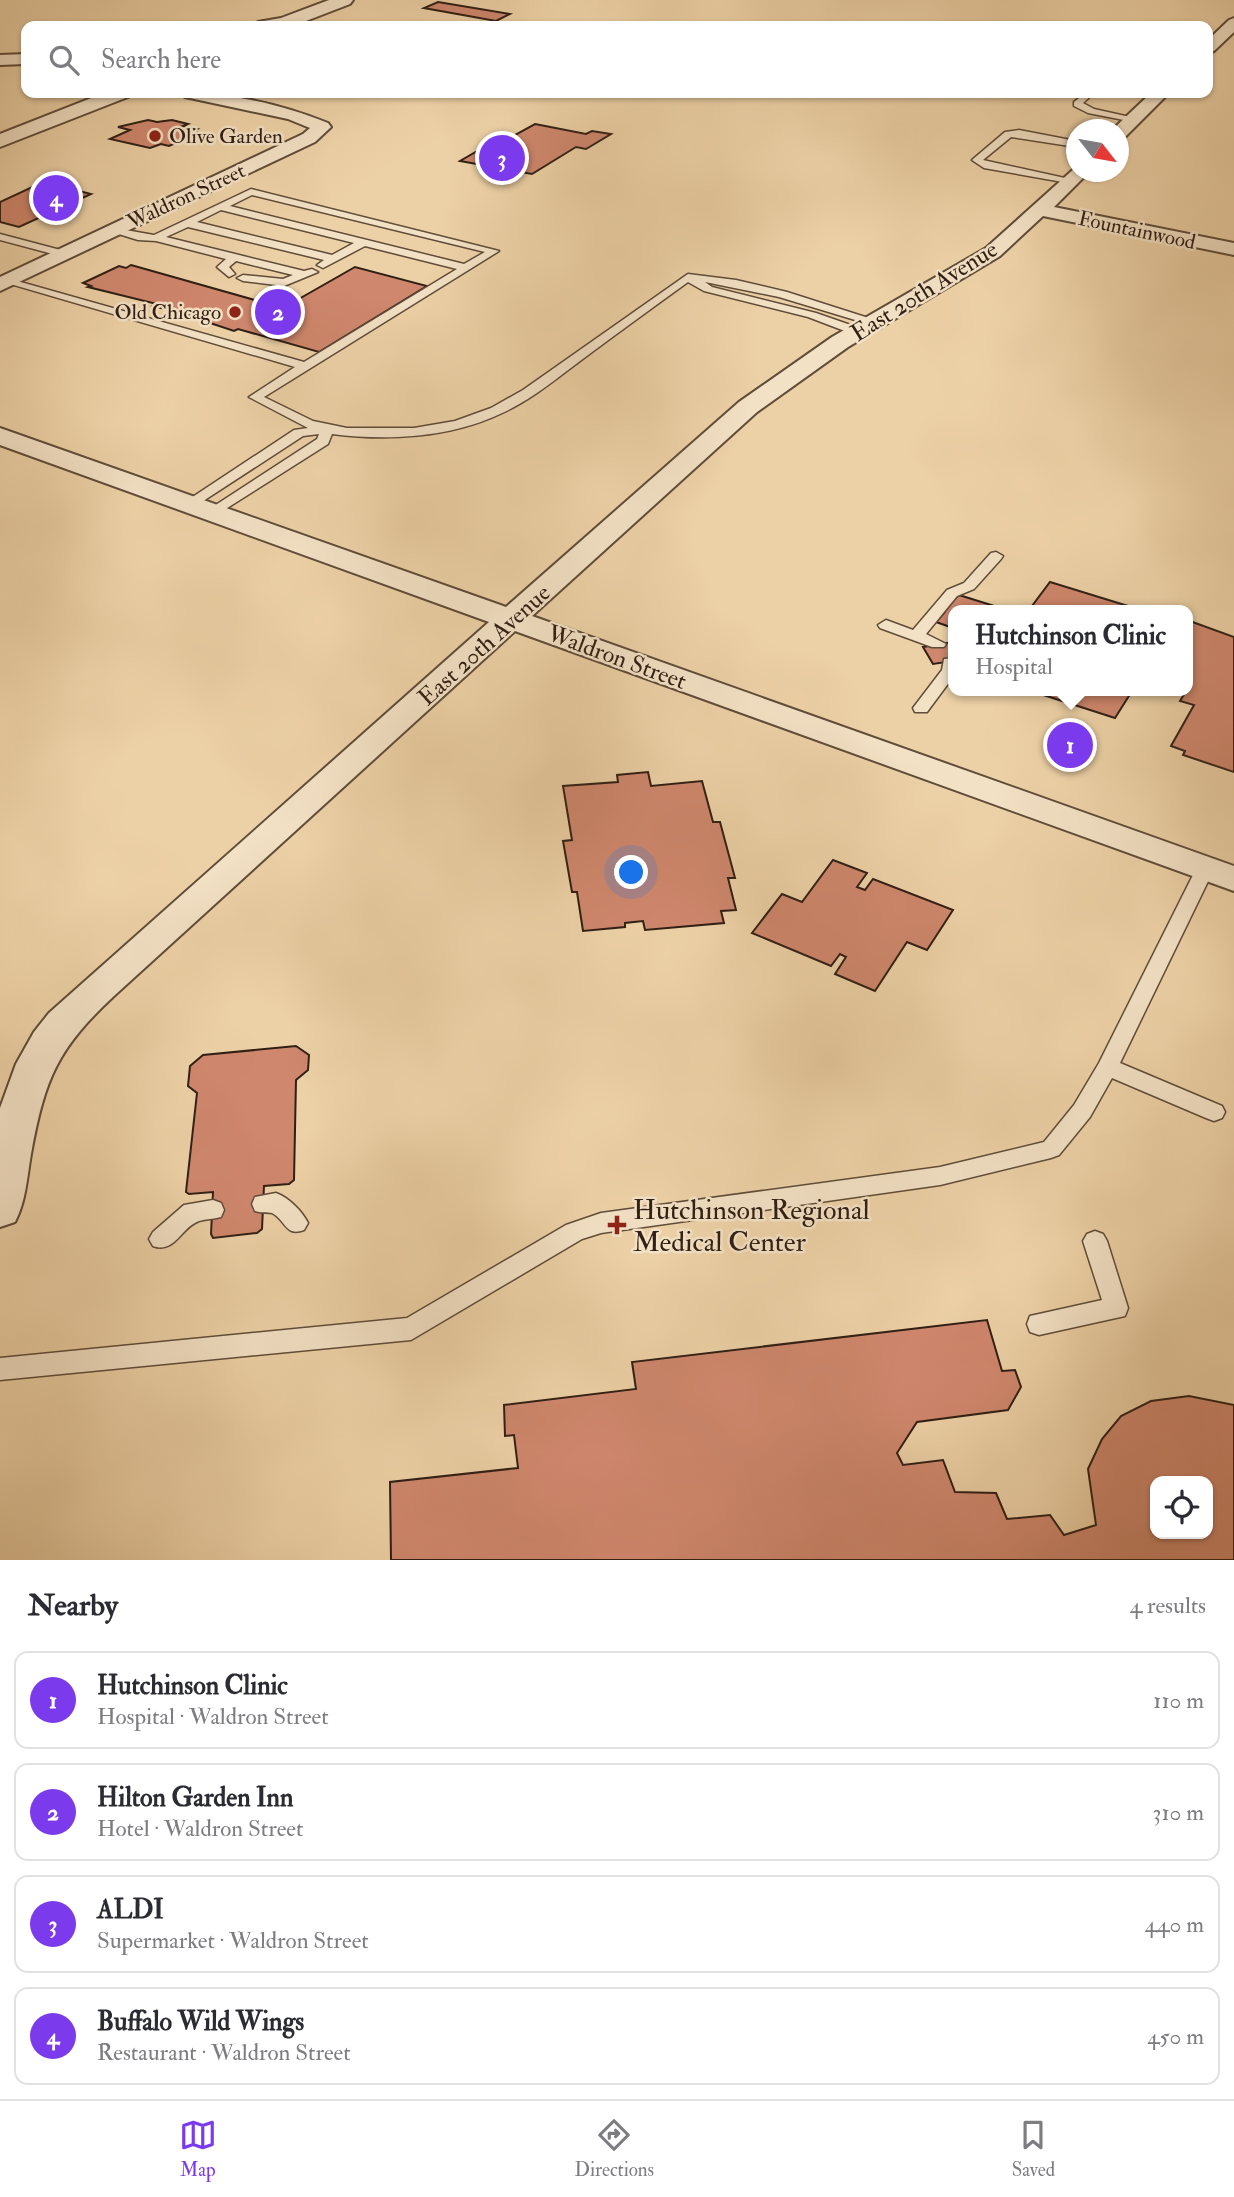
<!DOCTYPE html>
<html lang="en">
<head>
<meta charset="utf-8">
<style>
	:root { --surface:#fff; --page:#f2f2f3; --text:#2b2b33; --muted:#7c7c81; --line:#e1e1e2; --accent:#7c3aed }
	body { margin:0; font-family:"IM FELL Double Pica",serif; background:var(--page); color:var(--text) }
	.controls { position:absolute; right:21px; bottom:21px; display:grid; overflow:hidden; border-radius:14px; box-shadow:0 2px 5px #0004 }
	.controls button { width:63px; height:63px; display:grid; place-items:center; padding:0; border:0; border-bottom:2px solid var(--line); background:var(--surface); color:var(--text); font:35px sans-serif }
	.compass { position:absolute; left:1066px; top:119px; width:63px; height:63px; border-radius:50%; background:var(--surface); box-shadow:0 2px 5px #0004; rotate:121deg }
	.you { position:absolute; left:632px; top:873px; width:24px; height:24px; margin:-18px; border:5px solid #fff; border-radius:50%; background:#1a73e8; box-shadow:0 0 0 10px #1a73e833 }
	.badge { display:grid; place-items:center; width:46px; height:46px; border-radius:50%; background:var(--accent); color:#fff; font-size:23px; font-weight:700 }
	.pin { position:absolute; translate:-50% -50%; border:4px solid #fff; box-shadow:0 2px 7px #0006 }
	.popup { position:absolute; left:948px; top:605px; width:245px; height:91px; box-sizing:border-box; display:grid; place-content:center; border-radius:14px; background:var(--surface); filter:drop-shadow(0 2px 5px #0005); font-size:23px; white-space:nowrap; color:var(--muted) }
	.popup b { font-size:26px; color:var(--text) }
	.popup::after { content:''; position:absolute; left:50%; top:100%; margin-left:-14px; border:14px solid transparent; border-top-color:var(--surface) }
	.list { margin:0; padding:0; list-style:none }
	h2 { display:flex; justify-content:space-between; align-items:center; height:91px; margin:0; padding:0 28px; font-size:30px }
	h2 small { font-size:23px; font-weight:400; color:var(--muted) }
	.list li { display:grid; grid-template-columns:46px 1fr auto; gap:21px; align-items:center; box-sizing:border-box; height:98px; margin:0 14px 14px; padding:0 14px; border:2px solid var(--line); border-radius:14px }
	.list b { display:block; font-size:26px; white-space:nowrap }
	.list p { margin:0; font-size:23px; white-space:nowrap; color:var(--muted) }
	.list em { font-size:23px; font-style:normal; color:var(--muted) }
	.icon { flex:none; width:38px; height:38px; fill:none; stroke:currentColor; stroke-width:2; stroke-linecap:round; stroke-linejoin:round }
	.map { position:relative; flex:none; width:1234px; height:1560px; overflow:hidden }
	.search { position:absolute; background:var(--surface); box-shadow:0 2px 5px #0004; left:21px; right:21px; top:21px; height:77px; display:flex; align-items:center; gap:18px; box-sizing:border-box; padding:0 24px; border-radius:14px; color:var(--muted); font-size:26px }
	.sheet { height:539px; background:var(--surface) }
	nav { display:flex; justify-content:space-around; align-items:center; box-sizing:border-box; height:98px; border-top:2px solid var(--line); background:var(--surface); font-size:19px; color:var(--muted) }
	nav a { display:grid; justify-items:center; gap:4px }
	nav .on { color:var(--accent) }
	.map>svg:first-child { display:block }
</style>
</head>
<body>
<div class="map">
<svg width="1234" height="1560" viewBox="0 0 1234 1560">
	<rect width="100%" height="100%" fill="#edd1a6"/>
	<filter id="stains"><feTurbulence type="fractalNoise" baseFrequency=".00286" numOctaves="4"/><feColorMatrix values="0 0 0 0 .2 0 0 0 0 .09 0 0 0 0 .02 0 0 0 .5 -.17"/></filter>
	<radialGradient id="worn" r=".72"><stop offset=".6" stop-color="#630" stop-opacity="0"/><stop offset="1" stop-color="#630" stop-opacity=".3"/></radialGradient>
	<g fill="#cf876d" stroke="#301f15" stroke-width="2" fill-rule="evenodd">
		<path d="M438,2L510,14L496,21L424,8Z"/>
		<path d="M148,120L157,122L172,120L188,124L183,126L197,129L192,131L199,133L169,146L161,144L150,148L110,139L130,130L118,127Z"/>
		<path d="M535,124L586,134L592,131L611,134L586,149L576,147L532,174L460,161L479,150L484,152Z"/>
		<path d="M43,182L91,194L19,227L0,222V202Z"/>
		<path d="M131,265L283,308L355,267L427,286L319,352L238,329L234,331L198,319L200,318L153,306L157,304L88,287L91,286L83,283L119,266L126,268Z"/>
		<path d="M1050,582L1141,610H1029Z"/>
		<path d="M959,595L1007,610H953V628L936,622L944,613L940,612Z"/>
		<path d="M1187,620L1234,637V772L1183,755L1185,751L1171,746L1194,705L1180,701L1188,688Z"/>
		<path d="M953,642V661L933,664L923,647Z"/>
		<path d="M1031,691H1132L1115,718Z"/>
		<path d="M648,772L651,786L702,781L713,822H720L735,878H728L736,910L721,911L724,923L645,930L643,921L625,923V927L583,931L577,892H572L563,841L572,840L563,786L618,782L617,775Z"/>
		<path d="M833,860L867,873L857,887L865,890L873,879L953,910L927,950L907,942L875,991L835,974L846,957L840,954L831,966L752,933L782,894L802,902Z"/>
		<path d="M296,1046L309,1055L308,1070L296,1080L294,1180L289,1184L264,1186L262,1229L257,1233L213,1238L211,1234L213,1192L189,1194L186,1192L197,1093L188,1086L190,1066L203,1055Z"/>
		<path d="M987,1320L1002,1371L1015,1370L1021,1387L1008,1410L917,1422L897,1453L903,1465L943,1460L955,1492L996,1493L1007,1519L1050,1515L1064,1535L1096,1525L1088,1469L1102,1439L1121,1416L1151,1401L1189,1396L1234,1405V1560H391L390,1482L518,1468L514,1435L505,1436L504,1405L636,1389L632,1362ZM1155,1481H1208V1534H1155Z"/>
	</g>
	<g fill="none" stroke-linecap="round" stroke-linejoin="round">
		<g stroke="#5f4c39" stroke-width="3">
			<g id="service">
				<path d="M1085,93H1094L1083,103L1094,109L1139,119L1134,122L1088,113L1074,106V102Z"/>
				<path d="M1019,130L1076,141V147L1011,137L983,160L1074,180V184L984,168L972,160L1005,132Z"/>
				<path d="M251,189L499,251L264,397L313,421L347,428H414L455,421L491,408L523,390L688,274L736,280L787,292L881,322L875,326L779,297L705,282L712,287L816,313L862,329V335L858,336L808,317L704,291L688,282C652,308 616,334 580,361C555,380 529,401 500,414C449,438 387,441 332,434L328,444L213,517L208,516V510L317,439L319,434L303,436L194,507H184L182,504L294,430L308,428L249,397L295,367L0,281L10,279L304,362L457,269L365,246L323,268L317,265L324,260L188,227L166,237L304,271L312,269L318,272L284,286L243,281L237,278L243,275L283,279L293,275L236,261L229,267L235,274L229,277L217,267L226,259L156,241L138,240L109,231L114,228L154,235ZM252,195L485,252L464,264L230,206ZM221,210L354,243L332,255L197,222Z"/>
				<path d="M0,234L68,252L69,254L64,257L0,240Z"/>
				<path d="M996,552L1003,556L1001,559L974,589L957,596L926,634L946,644L944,647H932L880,628L878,625L886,620L913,630L947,590L964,583L991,553Z"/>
				<path d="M953,658V677L927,712H915L913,708L942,670L944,659Z"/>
				<path d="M1205,863L1212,865L1214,869L1120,1063L1222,1106L1225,1112L1222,1118L1214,1121L1206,1118L1112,1078L1090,1117L1059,1155L1051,1158L940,1185L601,1233L582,1239L411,1340L0,1380V1358L407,1318L566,1225L601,1213L940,1167L1044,1142L1074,1105L1099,1063L1198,865Z"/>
				<path d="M276,1193C289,1198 302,1211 308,1223L304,1230C285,1237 286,1220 272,1213C267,1212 260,1213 255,1211L252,1204L255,1197Z"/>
				<path d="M213,1200L221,1203L224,1210L221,1217C214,1219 206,1219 199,1221C181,1227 175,1254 153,1246L149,1239L153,1232L184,1205Z"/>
				<path d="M1095,1231L1103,1234L1107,1241L1128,1308L1125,1316L1039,1335L1030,1332L1027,1324L1030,1316L1102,1300L1083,1241L1087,1234Z"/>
			</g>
		</g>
		<g stroke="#5f4c39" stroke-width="4">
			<g id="minor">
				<path d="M1234,18V32L1214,51L1208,53V40L1229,20Z"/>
				<path d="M26,54V64L0,65V55Z"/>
				<path d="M183,93C232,93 283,105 328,123L331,127L315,142L0,291V277L303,134L310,128L288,119L185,97Z"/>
				<path d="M1151,93H1169L1124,138L1118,139V130H1112Z"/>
				<path d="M1076,167V172H1089L1054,207L1234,243V255L1043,216L1000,256L848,347L757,412L532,616L1234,866V891L515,631L115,995C58,1048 45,1077 31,1154C27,1177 26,1201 15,1222L0,1227V1108L16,1064L34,1032L49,1013L489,622L0,445V428L506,607L739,402L832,337L986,248Z"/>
			</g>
		</g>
		<g stroke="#5f4c39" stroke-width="4">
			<g id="tertiary">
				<path d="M329,0H353L350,4L293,26H255L258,22L281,18Z"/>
				<path d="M104,93H131L128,97L0,147V134Z"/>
			</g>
		</g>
		<use href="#service" fill="#f3e1c5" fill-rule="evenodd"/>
		<use href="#minor" fill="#f3e1c5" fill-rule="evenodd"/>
		<use href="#tertiary" fill="#f3e1c5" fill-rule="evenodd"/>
	</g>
	<g fill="#8f2418" stroke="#f3e1c5" stroke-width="2.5">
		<circle cx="155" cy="136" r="7"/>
		<circle cx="235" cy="312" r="7"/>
		<path d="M613.5 1214.5h7v7h7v7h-7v7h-7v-7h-7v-7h7z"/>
	</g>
	<g text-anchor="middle" stroke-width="5" stroke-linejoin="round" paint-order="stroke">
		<g font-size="21" fill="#301f15" stroke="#f3e1c5" text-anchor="start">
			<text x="169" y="143">Olive Garden</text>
			<text x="221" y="319" text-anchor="end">Old Chicago</text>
		</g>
		<g font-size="21" fill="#301f15" stroke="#f3e1c5">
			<text transform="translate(186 196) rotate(-25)" y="7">Waldron Street</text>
			<text transform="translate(1137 230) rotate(12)" y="7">Fountainwood</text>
		</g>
		<g font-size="24" fill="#301f15" stroke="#f3e1c5">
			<text transform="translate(924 291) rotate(-32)" y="8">East 20th Avenue</text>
			<text transform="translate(484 645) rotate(-42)" y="8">East 20th Avenue</text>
			<text transform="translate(617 657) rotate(20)" y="8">Waldron Street</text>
		</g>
		<g font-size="28" fill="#301f15" stroke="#f3e1c5" text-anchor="start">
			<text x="633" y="1219">Hutchinson Regional<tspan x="633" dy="32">Medical Center</tspan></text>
		</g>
	</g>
	<rect width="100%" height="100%" filter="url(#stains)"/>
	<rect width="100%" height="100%" fill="url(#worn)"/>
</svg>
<div class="controls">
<button><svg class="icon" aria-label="locate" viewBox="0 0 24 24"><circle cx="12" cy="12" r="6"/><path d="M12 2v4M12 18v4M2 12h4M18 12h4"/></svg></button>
</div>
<svg class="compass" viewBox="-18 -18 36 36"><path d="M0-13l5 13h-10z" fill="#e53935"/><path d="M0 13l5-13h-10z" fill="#7c7c81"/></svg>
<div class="you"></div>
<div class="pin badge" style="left:1070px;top:745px">1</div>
<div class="popup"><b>Hutchinson Clinic</b>Hospital</div>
<div class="pin badge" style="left:278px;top:312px">2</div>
<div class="pin badge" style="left:502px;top:158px">3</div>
<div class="pin badge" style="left:56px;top:198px">4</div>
<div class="search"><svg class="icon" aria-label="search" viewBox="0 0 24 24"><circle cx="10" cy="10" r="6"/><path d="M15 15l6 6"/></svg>Search here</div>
</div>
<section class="sheet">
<h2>Nearby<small>4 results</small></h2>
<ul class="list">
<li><span class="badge">1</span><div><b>Hutchinson Clinic</b><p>Hospital · Waldron Street</p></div><em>110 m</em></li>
<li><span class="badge">2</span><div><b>Hilton Garden Inn</b><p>Hotel · Waldron Street</p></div><em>310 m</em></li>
<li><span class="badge">3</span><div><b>ALDI</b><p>Supermarket · Waldron Street</p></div><em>440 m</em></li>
<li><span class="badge">4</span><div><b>Buffalo Wild Wings</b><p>Restaurant · Waldron Street</p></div><em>450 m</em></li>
</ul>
</section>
<nav>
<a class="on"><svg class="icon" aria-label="map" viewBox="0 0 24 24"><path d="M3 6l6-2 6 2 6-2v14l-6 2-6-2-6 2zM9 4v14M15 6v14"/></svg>Map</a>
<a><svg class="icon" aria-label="directions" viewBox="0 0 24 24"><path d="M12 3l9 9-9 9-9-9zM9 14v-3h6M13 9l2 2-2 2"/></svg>Directions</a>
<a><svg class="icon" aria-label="saved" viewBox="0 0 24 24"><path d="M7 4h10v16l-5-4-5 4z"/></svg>Saved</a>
</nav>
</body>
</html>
